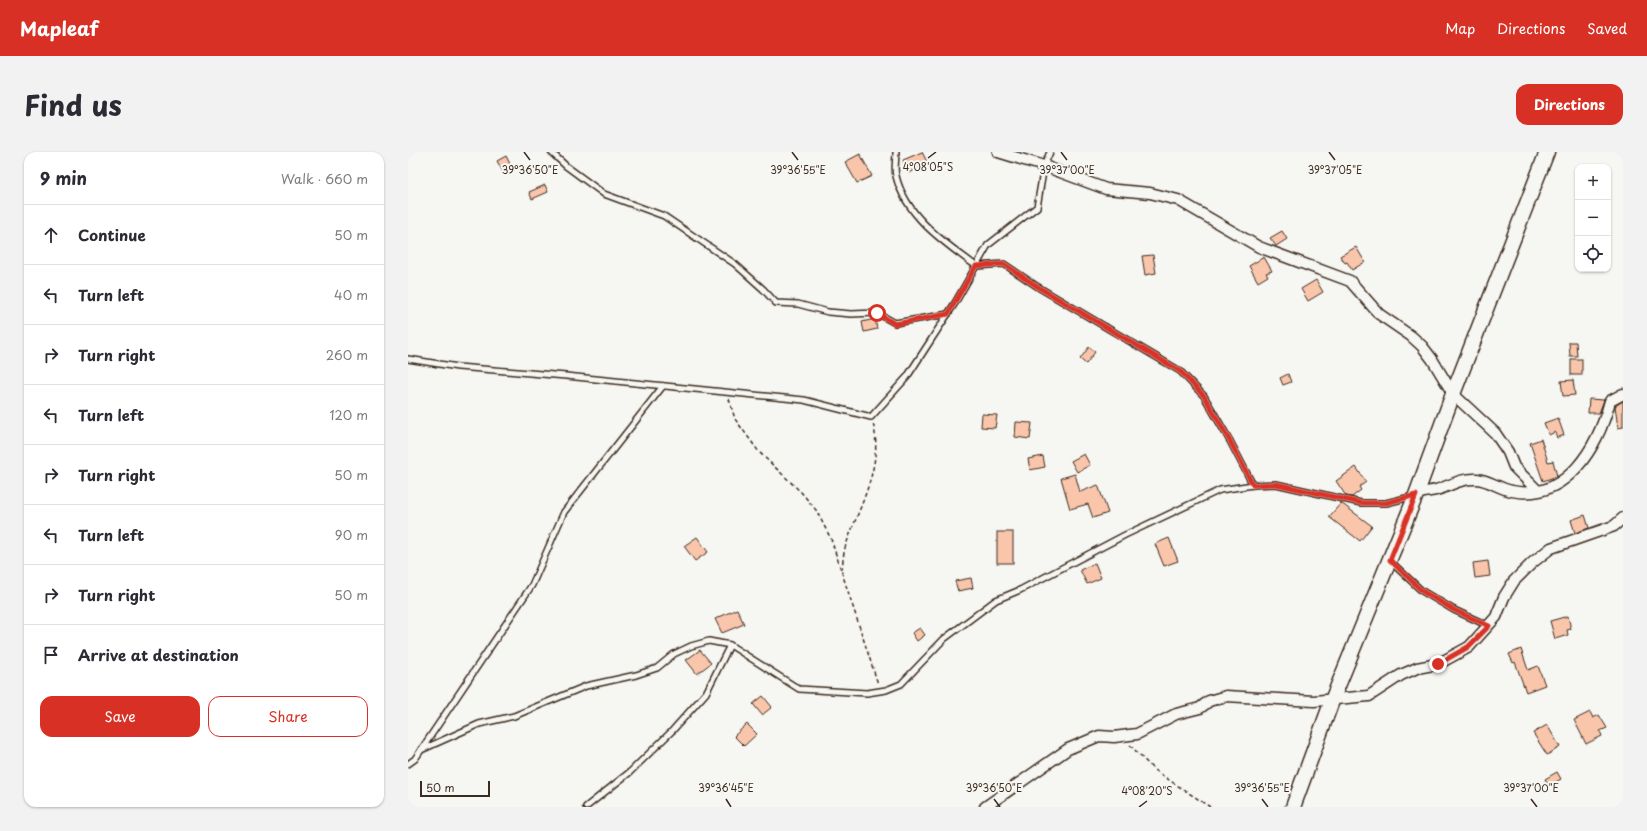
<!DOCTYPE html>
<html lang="en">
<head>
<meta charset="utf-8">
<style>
	:root { --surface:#fff; --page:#f2f2f3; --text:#2b2b33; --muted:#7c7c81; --line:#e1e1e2; --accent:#d93025 }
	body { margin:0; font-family:"Playpen Sans",sans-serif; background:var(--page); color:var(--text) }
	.controls { position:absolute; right:12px; top:12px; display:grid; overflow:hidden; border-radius:8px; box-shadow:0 1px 3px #0004 }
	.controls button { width:36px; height:36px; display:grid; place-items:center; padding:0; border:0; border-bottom:1px solid var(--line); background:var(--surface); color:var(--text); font:20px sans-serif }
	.scale { position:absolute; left:12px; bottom:10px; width:70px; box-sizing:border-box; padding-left:4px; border:2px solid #3b2a1e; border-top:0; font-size:11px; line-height:14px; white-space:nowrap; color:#3b2a1e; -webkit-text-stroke:3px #f6f6f2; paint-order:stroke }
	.stop { position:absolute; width:12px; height:12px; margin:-9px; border:3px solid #d93025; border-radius:50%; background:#fff }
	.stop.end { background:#d93025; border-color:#fff; box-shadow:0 1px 4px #0008 }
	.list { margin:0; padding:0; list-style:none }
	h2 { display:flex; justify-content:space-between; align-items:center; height:52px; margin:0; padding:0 16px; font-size:17px }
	h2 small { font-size:13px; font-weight:400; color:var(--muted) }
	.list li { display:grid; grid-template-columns:26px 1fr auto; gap:12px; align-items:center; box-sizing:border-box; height:60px; padding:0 16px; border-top:1px solid var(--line) }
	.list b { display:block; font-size:15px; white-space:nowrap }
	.list em { font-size:13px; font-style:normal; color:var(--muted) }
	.actions { display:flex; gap:8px; padding:12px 16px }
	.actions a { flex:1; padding:9px 0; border:1px solid var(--accent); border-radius:12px; text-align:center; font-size:14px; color:var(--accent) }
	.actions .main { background:var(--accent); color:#fff }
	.icon { flex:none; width:22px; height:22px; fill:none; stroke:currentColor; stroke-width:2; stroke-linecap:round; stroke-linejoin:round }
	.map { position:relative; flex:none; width:1215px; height:655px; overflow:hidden; border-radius:12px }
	header { display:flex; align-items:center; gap:24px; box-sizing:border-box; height:56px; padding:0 20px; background:var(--accent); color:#fff }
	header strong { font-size:19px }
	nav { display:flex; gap:22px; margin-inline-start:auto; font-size:14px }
	.intro { display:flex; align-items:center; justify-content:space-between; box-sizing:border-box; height:96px; padding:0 24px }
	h1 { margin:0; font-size:28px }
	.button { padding:10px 18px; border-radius:12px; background:var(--accent); color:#fff; font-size:14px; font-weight:700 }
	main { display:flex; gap:24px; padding:0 24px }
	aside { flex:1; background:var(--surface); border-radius:12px; box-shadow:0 1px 3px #0004 }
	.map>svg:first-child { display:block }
</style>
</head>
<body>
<header>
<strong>Mapleaf</strong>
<nav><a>Map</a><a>Directions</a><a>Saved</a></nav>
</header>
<div class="intro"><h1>Find us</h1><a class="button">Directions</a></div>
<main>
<aside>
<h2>9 min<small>Walk · 660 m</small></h2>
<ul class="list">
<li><svg class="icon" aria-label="ahead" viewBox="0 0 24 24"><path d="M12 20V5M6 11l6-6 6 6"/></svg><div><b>Continue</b></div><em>50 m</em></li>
<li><svg class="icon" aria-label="left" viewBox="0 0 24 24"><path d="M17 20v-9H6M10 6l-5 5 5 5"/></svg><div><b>Turn left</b></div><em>40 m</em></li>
<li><svg class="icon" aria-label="right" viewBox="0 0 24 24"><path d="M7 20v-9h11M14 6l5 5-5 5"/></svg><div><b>Turn right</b></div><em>260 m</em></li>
<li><svg class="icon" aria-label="left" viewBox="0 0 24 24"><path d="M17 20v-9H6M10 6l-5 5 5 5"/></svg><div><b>Turn left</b></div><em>120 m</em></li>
<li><svg class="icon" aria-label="right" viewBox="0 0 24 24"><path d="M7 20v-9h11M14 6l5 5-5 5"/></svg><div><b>Turn right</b></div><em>50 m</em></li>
<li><svg class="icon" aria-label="left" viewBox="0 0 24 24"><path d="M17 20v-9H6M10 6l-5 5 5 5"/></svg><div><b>Turn left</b></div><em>90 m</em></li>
<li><svg class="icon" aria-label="right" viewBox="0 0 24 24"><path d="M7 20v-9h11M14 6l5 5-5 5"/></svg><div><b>Turn right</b></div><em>50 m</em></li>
<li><svg class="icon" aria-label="arrive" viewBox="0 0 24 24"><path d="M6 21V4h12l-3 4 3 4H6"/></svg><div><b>Arrive at destination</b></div></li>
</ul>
<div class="actions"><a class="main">Save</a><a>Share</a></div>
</aside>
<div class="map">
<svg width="1215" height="655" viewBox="0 0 1215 655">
	<rect width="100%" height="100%" fill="#f6f6f2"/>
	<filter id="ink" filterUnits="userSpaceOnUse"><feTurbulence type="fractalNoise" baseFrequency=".025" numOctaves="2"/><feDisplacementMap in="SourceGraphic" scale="8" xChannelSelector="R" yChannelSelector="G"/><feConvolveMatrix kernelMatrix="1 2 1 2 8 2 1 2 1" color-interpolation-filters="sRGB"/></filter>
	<g filter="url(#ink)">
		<g fill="#fac6ab" stroke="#3b2a1e">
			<path d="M514,0L520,12L500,21L495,8Z"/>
			<path d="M452,2L464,24L449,31L437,10Z"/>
			<path d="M98,4L104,16L95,20L89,9Z"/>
			<path d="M137,33L140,40L124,47L121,40Z"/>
			<path d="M874,79L879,87L868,94L862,86Z"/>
			<path d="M948,95L957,110L944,118L939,110L937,111L932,104Z"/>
			<path d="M745,103L748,121L737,123L734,104Z"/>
			<path d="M856,105L864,119L858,121L860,124L850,130L841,114Z"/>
			<path d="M908,128L915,140L900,149L893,137Z"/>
			<path d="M467,167L469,177L456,180L454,170Z"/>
			<path d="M1161,190H1168L1169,204H1162Z"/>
			<path d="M681,195L687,200L678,212L672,207Z"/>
			<rect x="1163" y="207" width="11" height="16"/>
			<path d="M880,222L883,230L875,233L872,226Z"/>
			<path d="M1165,228L1167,243L1155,244L1153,229Z"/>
			<path d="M1181,247L1196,248L1191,261H1180Z"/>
			<path d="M1215,249V275L1210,276L1207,254Z"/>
			<path d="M574,262L589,263L587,276L573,275Z"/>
			<path d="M1150,266L1156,283L1149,286L1147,280L1141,283L1136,271Z"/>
			<path d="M608,270L624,271L622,287L607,285Z"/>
			<path d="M1133,287L1140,310L1145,309L1149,324L1135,329L1122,291Z"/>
			<path d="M676,302L682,313L669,320L663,309Z"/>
			<path d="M635,304L637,315L622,318L620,307Z"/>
			<path d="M948,315L958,330L951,335L953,338L944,345L938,344L928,329Z"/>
			<path d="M667,322L672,340L690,333L700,361L685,366L680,352L662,357L653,326Z"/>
			<path d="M933,351L964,374L952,389L921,365Z"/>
			<path d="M1177,363L1181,376L1167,381L1163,368Z"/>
			<rect x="589" y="380" width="16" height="31"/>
			<path d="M289,385L300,400L287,409L276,394Z"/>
			<path d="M761,386L770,409L756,414L747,392Z"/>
			<path d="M1080,409L1082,424L1067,426L1065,411Z"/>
			<path d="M687,411L693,426L679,432L672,418Z"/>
			<path d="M563,426L565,436L550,439L547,429Z"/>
			<path d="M329,457L336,472L314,481L307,467Z"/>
			<path d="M1160,464L1163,477L1159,478L1160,483L1147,487L1142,469Z"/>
			<path d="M512,476L517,483L509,489L504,481Z"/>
			<path d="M1113,497L1120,518L1130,514L1137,533L1118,540L1107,510L1105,511L1101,502Z"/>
			<path d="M292,498L303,511L289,522L278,508Z"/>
			<path d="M355,544L364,555L354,563L345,552Z"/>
			<path d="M1182,560L1185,566L1191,563L1199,576L1192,579L1194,584L1178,592L1166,568Z"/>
			<path d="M339,572L349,582L336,594L326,584Z"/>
			<path d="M1139,573L1152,595L1139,603L1125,581Z"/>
			<path d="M1149,620L1153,627L1141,634L1137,627Z"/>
		</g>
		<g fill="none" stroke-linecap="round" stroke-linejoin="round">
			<g stroke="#3b2a1e" stroke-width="8">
				<g id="lane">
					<path d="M143,0L158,14L196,42L256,64L327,112L355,137L368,151L390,152L420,160L443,162L469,161L487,171L540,162"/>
					<path d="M488,0C488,8 486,17 488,24C498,65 536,90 568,114L596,112L630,135L772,219L796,244L822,289L845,333"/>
					<path d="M0,207L50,215L158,224L396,248L463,265L499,225L547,151L580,93L629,55L636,14L642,0"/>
					<path d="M982,409L1014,439L1046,458L1081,474"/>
					<path d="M13,598L71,572L106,564L178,534L228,523L249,516L266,502L283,494L301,489L322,493L391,537L459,541L478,538L493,532L536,487L588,448L612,438L717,383L812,338L845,333L868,332L953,351H978L1006,344"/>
					<path d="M0,612L7,607L124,433L156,360L255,234"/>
					<path d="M178,655L222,620L264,579L298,541L322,493"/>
				</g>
			</g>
			<g stroke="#3b2a1e" stroke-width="13">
				<g id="street">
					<path d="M590,0L636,14L698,37L742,41L770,48L851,95L942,129L971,162L1003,184L1014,194L1024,207L1045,242L1087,281L1100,300L1106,315L1130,339"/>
					<path d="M1008,343C1015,339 1021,340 1028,338C1043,334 1052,326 1069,327C1081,328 1092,337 1104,339C1159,350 1190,294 1202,249L1215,242"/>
					<path d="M577,655L660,597L691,584L706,585L729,582L768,562L792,556L801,549L818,544L906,549L961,544L993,523L1009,516L1030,512L1061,495L1088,465L1096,445L1106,429L1124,411L1143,396L1206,374L1215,366"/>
				</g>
			</g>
			<g stroke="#3b2a1e" stroke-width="17">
				<path id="secondary" d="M885,655L925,546L1008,343L1045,242L1139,0"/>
			</g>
			<g stroke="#3b2a1e" stroke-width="1.5" stroke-dasharray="4 3" stroke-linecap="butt">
				<path d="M321,247L327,267L351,300L393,340L408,358L423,387L470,532"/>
				<path d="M434,418C435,410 435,401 438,393C451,355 476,313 465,271"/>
				<path d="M722,593L746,618L802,655"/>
			</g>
			<use href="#lane" stroke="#f6f6f2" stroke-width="5"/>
			<use href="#street" stroke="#f6f6f2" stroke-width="10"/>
			<use href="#secondary" stroke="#f6f6f2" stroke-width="14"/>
		</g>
	</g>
	<g fill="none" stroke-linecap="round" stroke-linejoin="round" filter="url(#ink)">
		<path stroke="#d93025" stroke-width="5" d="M469,161L487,172L540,162L568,114L596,112L630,135L772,219L796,244L822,289L845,333L868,332L953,351H978L1008,343L982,408L1014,439L1046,458L1081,474L1060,495L1030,512"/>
	</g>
	<path fill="none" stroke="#3b2a1e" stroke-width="1.5" d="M116,0L122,8M384,0L390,8M653,0L659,8M921,0L927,8M520,6L528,0M318,647L323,655M586,647L592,655M854,647L860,655M1123,647L1129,655M731,655L739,649"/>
	<g font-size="10" text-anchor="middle" fill="#3b2a1e" stroke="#f6f6f2" stroke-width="4" stroke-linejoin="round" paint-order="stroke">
		<text x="520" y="19">4°08'05"S</text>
		<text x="122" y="22">39°36'50"E</text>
		<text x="390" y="22">39°36'55"E</text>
		<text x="659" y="22">39°37'00"E</text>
		<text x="927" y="22">39°37'05"E</text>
		<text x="318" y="640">39°36'45"E</text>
		<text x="586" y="640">39°36'50"E</text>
		<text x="854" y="640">39°36'55"E</text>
		<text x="1123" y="640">39°37'00"E</text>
		<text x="739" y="643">4°08'20"S</text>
	</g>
</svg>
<div class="controls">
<button>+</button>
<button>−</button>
<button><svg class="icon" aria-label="locate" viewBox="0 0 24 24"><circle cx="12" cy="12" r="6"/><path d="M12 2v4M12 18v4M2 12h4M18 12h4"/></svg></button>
</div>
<div class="scale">50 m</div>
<div class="stop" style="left:469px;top:161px"></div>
<div class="stop end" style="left:1030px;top:512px"></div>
</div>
</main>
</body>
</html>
